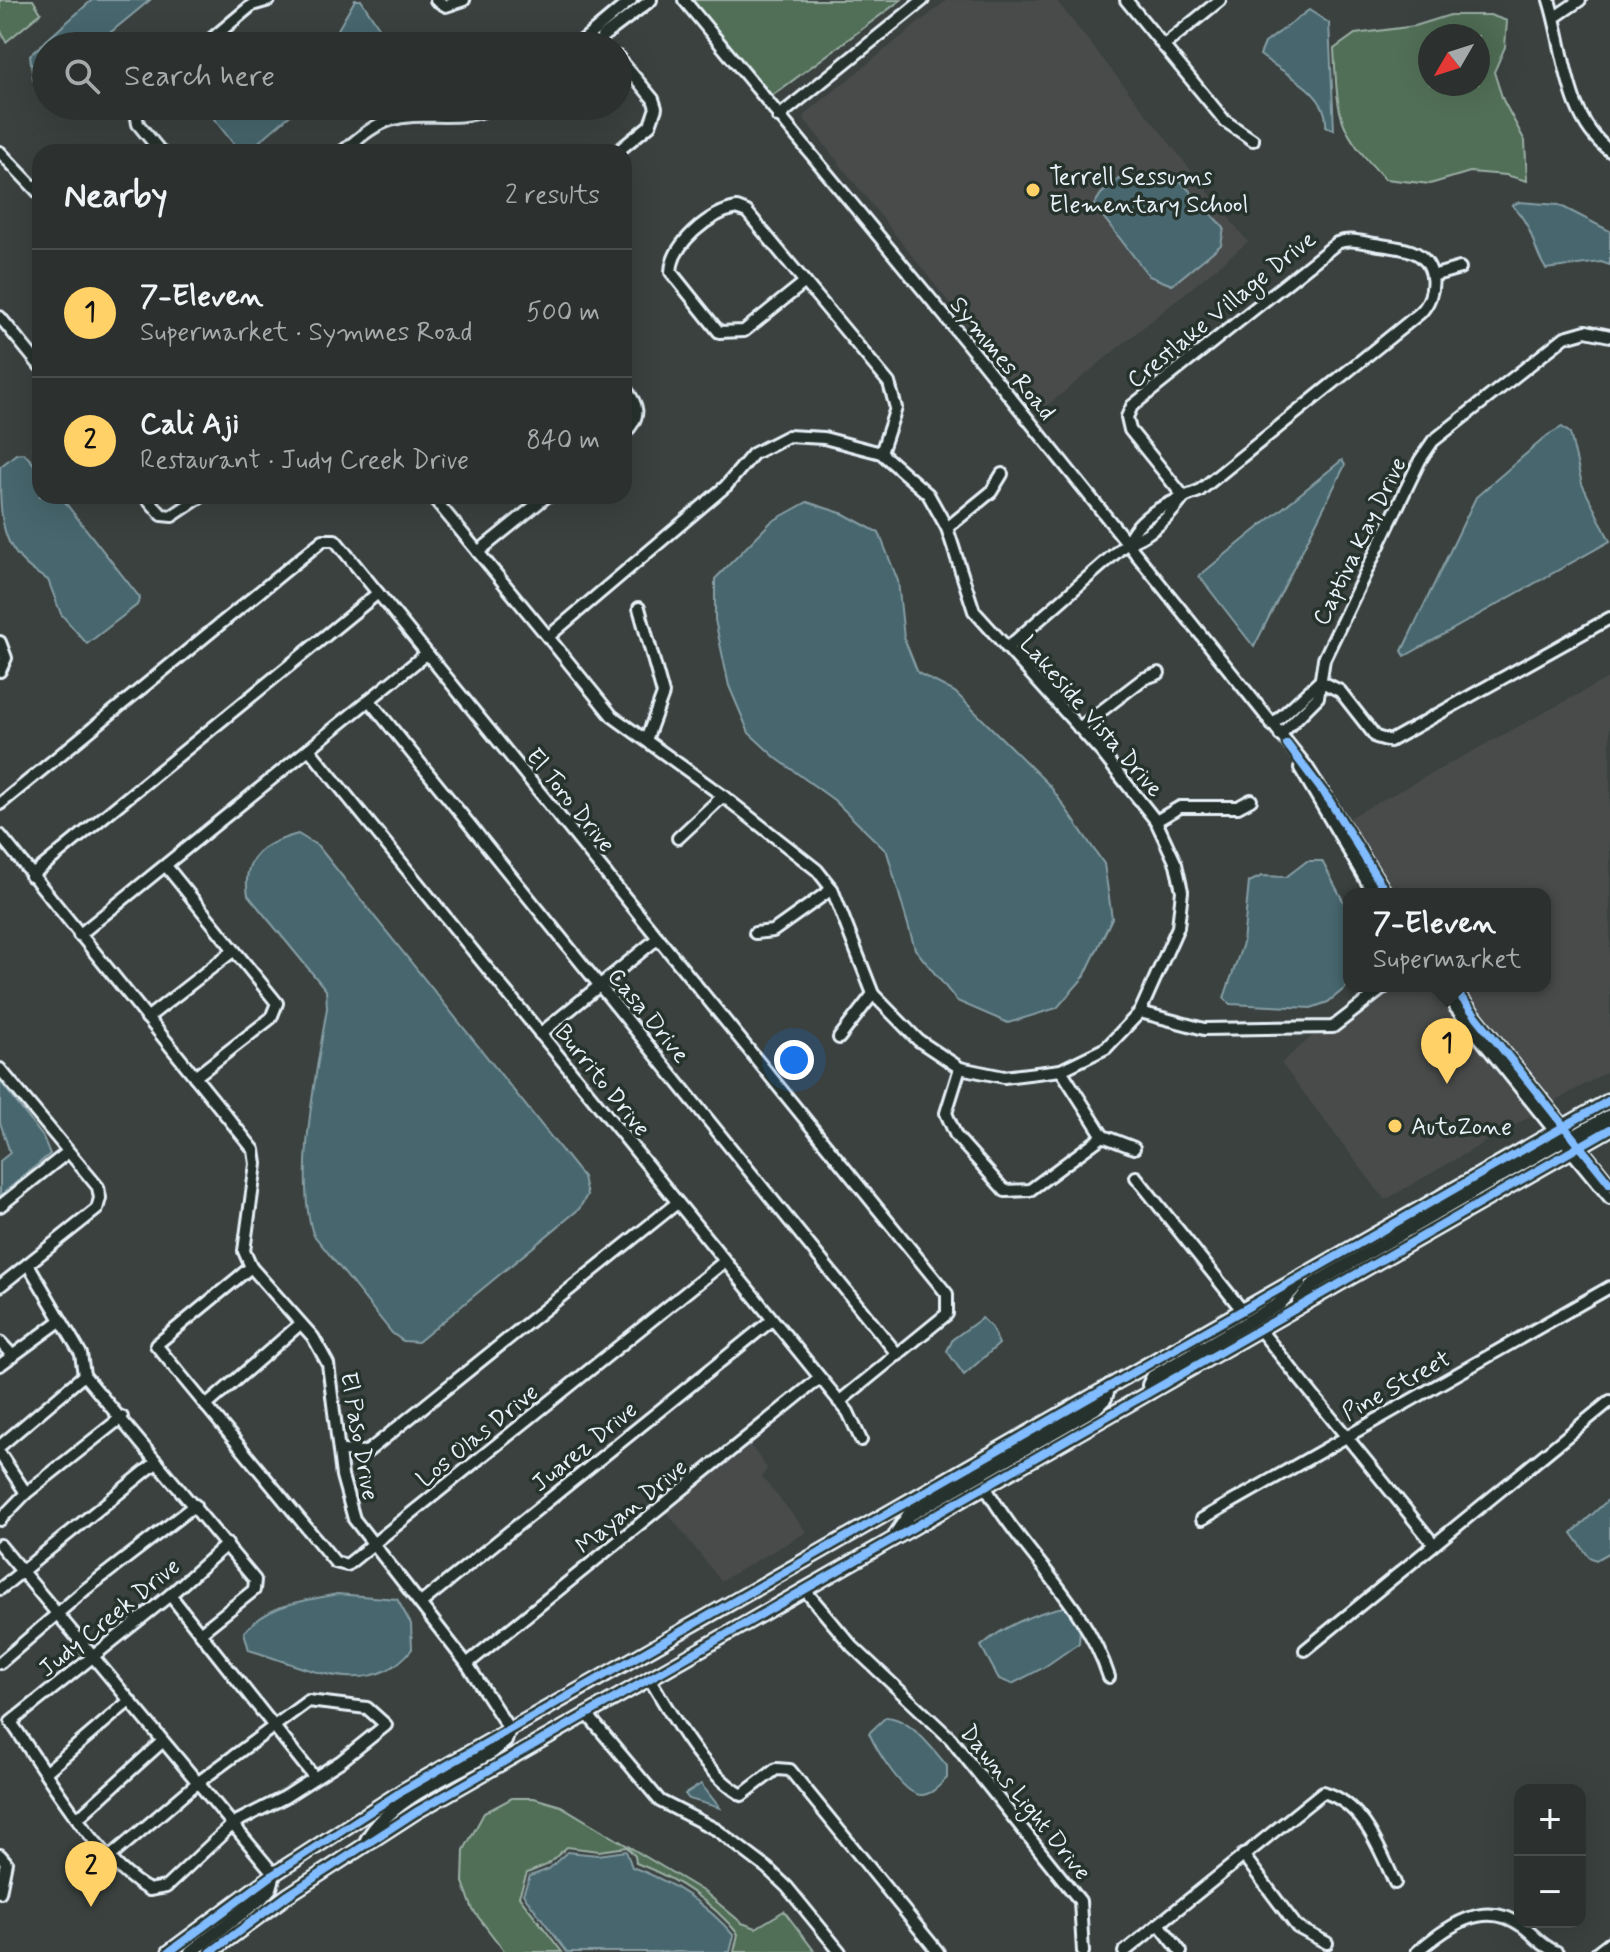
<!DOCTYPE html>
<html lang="en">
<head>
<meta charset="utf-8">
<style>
	:root { --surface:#2c312f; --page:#343937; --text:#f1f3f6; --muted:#a6a9aa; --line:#484c4b; --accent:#ffd166 }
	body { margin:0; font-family:Mynerve,sans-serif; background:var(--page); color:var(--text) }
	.controls { position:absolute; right:24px; bottom:24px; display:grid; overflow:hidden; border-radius:16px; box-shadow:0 8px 32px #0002 }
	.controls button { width:72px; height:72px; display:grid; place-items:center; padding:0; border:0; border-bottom:2px solid var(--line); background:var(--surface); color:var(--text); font:40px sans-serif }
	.compass { position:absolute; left:1418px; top:24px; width:72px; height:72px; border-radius:50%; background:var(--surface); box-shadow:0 8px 32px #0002; rotate:231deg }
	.you { position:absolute; left:794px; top:1060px; width:28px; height:28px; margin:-20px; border:6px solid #fff; border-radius:50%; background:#1a73e8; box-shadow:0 0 0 12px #1a73e833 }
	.badge { display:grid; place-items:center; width:52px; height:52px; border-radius:50%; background:var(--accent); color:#111; font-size:26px; font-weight:700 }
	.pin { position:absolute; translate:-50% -66px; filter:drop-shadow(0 2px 4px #0008) }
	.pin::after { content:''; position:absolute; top:42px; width:28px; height:24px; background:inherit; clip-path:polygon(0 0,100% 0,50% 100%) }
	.popup { position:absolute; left:1343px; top:888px; width:208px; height:104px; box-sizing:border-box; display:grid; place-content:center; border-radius:16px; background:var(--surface); filter:drop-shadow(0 2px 6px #0005); font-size:26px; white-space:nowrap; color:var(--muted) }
	.popup b { font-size:30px; color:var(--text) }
	.popup::after { content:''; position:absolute; left:50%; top:100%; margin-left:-16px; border:16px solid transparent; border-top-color:var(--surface) }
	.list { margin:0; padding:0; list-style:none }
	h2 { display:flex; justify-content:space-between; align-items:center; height:104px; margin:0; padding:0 32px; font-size:34px }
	h2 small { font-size:26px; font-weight:400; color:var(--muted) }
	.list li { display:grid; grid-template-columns:52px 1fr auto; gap:24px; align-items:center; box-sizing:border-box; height:128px; padding:0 32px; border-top:2px solid var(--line) }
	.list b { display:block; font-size:30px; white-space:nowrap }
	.list p { margin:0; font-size:26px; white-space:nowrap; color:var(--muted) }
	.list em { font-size:26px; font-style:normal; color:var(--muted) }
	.icon { flex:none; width:44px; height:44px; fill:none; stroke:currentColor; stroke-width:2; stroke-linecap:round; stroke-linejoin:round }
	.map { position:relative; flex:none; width:1610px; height:1952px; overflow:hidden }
	.search { position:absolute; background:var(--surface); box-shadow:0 8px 32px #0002; left:32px; top:32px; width:600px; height:88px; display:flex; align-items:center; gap:20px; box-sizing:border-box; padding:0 28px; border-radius:44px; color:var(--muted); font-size:30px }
	.panel { position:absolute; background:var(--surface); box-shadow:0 8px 32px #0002; left:32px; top:144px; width:600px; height:360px; border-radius:24px }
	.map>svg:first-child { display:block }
</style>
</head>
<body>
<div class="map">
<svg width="1610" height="1952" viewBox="0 0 1610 1952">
	<rect width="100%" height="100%" fill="#3a413f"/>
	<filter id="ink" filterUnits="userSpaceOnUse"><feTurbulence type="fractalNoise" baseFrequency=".0125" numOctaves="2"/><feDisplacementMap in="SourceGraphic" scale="16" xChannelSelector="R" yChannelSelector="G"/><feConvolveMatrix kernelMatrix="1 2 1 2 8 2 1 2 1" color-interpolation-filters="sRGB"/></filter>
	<g filter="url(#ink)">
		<g fill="#484b4b">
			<path d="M947,0H1056L1248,242L1037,414L804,119L805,114Z"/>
			<path d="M1610,677V1070L1552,1103L1458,986H1545V894H1393L1347,819Z"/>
			<path d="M1393,986H1431L1534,1114L1385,1200L1281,1063L1316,1033L1336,1031Z"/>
			<path d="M748,1442L767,1468L762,1477L807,1532L721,1581L665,1510Z"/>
		</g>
		<g fill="#516e56" stroke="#9cb0a7" stroke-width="2" fill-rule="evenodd">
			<path d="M0,0H33L41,13L6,42L0,29Z"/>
			<path d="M690,0H901L769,98Z"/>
			<path d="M1450,15H1490L1507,21L1505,47L1494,72L1503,100L1525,141L1527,181L1506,175L1470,172L1430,184L1385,179C1336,128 1338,117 1334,49L1355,34L1415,26ZM1478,36V84H1430V36Z"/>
			<path d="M512,1798H534L561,1806L706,1893L742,1923L756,1928L784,1911L815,1952H734L738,1934C712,1902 675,1878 636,1863L635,1856L627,1847L599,1851L567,1847L547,1865L527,1873L519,1896L562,1952H505L473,1910L463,1882L464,1850L484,1813Z"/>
		</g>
		<g fill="#46666d" stroke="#879ea5" stroke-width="2">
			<path d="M92,0H150L94,46H46V97L33,79L30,55Z"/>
			<path d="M355,0H361L391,46H323L333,38Z"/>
			<path d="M1309,10L1329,23L1334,130L1326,126C1329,91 1282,73 1260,55L1265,43Z"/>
			<path d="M229,106H301L247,152H240L214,119Z"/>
			<path d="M1175,175L1224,228L1221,245L1172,285L1149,276L1094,205L1101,194L1120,178L1149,190Z"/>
			<path d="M1519,202L1559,205L1610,231V265L1601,262L1546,269C1530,245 1537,232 1512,205Z"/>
			<path d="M1562,427L1570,433L1582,484L1610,541L1405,656L1402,651L1476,497L1548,435Z"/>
			<path d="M24,453L40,471V496H60L140,598L137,605L87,644L61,614L48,580C0,554 0,522 0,467L16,454Z"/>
			<path d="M1342,460L1345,465L1254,647L1199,576Z"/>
			<path d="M807,502L844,514L879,533L898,581L904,638L918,673L955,692L1050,786L1104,864L1112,918L1084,977L1057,1008L1008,1023L957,1001L915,949L887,852L834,800L776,758L749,733L729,686L715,620V579L771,522Z"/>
			<path d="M298,834L318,846L583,1177L587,1195L579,1209L418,1342L403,1341L392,1333L313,1234C294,1174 317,1071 327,1008L326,990L248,895C241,856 265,843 298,834Z"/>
			<path d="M1307,861H1322L1349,912V985L1328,1002L1311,1008L1230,1004L1224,998L1243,943L1249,882L1262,876L1286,877Z"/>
			<path d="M0,1081L43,1137L50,1154L0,1196V1161L10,1153L0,1122Z"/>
			<path d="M982,1318L992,1328L999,1344L964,1375L947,1351L953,1339Z"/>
			<path d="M1610,1498V1552L1596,1560L1589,1557L1572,1533Z"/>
			<path d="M337,1594L397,1599L411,1624L412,1649C370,1703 303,1666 249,1650L244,1632C271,1603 300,1602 337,1594Z"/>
			<path d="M1064,1607L1080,1628L1079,1643L1043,1668L1012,1684L999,1679L981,1646C1003,1627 1035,1612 1064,1607Z"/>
			<path d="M886,1717C910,1718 933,1749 947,1766V1778C940,1785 932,1795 921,1795C903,1795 876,1749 869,1733Z"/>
			<path d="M701,1784L720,1808L689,1799L685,1794Z"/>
			<path d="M626,1851L632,1867C671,1881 708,1905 734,1936L730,1952H567L523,1894L530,1876L549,1869L567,1852L598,1855Z"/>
		</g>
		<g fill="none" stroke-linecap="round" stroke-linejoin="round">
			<g stroke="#e8f1f8" stroke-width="16">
				<g id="minor">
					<path d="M436,0L446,6L464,0"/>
					<path d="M684,0L966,342L1307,767L1387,894"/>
					<path d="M1126,0L1225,121L1253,140"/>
					<path d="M1549,0C1565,50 1565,118 1610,151"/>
					<path d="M1555,17L1580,0"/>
					<path d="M602,37L651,0"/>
					<path d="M203,46L252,5L269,0"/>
					<path d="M576,46L631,0"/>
					<path d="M1163,46L1220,0"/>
					<path d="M135,106L138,124L161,152"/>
					<path d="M778,117L923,0"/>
					<path d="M0,152L40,194"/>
					<path d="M342,152C357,140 371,126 390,120C426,109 456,125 496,106"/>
					<path d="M617,152L650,125L656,108L653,99L618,57"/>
					<path d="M737,208L747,212L805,282L744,331L719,332L671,272C672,244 709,213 737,208Z"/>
					<path d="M1432,276L1460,268"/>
					<path d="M805,282L889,383L896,408L881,453"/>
					<path d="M0,317L40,366"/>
					<path d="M624,387C639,405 642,416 624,434"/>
					<path d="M788,436L824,438L881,453L928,494L947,528L974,611L1102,753L1156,821L1176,864L1182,891L1178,927L1140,1012L1106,1048L1061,1070L1004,1077L960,1068L918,1040L873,994L832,889L817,870L723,796L612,716L548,637L726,486L753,454Z"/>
					<path d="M145,496L162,515L172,516L202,496"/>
					<path d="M432,496L548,637"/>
					<path d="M947,528L991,492L1002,474"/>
					<path d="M1127,543C1139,513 1171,502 1199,491L1420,313C1438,295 1438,261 1411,251C1399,247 1386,246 1374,244C1361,242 1349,238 1337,243L1132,406L1127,417L1130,430L1184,497"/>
					<path d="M478,552L547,496"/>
					<path d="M639,608L663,694L646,740"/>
					<path d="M0,642L6,658L0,671"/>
					<path d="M1007,648L1127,543C1150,536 1170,516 1184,497"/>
					<path d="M1320,681L1340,691L1376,737L1390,741L1610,618"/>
					<path d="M369,700L898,1355"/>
					<path d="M1272,725L1320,681"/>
					<path d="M1079,728L1143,679L1159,673"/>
					<path d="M1280,735L1318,697L1324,659L1420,460L1433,441L1565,337L1586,331L1610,336"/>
					<path d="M309,749L848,1412L861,1440"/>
					<path d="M1300,768L1374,894"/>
					<path d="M0,804L323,540H335L947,1294V1314L839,1402"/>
					<path d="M1156,821L1180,807H1238L1251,800"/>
					<path d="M0,835L254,1150L256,1164L244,1251L251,1267L313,1337L328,1364L342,1476L354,1519L467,1664L509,1729"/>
					<path d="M678,838L723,796"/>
					<path d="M166,866L277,1003L271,1018L195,1077"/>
					<path d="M31,876L378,593"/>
					<path d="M755,933L773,931L832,889"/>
					<path d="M79,935L426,654"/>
					<path d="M1438,986L1558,1135"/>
					<path d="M1452,986L1610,1184"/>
					<path d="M1140,1012L1204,1029L1333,1027L1386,986"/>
					<path d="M147,1018L233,951"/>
					<path d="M540,1034L658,938"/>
					<path d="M839,1038L873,994"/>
					<path d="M960,1068L946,1113L956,1136L1005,1191L1030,1190L1103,1136"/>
					<path d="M0,1069L98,1187L100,1198L97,1209L0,1286"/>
					<path d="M1061,1070L1103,1136L1134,1148"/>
					<path d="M1568,1147L1610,1198"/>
					<path d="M1136,1177L1242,1310"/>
					<path d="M0,1206L68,1152"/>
					<path d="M28,1264L81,1354L84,1375"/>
					<path d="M251,1267L156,1345L335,1562L347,1565L725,1261"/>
					<path d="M1260,1330L1432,1542"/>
					<path d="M0,1342L13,1356"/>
					<path d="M0,1365L60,1321"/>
					<path d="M84,1375L255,1580L254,1590L200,1633"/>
					<path d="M206,1406L299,1325"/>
					<path d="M0,1446L84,1375"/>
					<path d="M341,1451L367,1452L677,1203"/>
					<path d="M0,1454L26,1493"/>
					<path d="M985,1486C1023,1554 1085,1602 1109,1677"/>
					<path d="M1202,1519L1610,1287"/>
					<path d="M0,1520L26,1493L122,1417"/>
					<path d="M0,1545L274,1874"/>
					<path d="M0,1589L157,1462"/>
					<path d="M804,1589L852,1646L950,1738L1080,1901L1083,1952"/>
					<path d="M170,1595L314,1777"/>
					<path d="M421,1603L772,1320"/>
					<path d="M1305,1650L1610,1401"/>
					<path d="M0,1663L86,1589L195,1505"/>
					<path d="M467,1664L820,1378"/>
					<path d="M649,1678C674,1718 701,1771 742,1795L776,1769L790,1770L938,1952"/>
					<path d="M587,1714L660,1801L717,1830L767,1868L787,1887L840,1952"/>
					<path d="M46,1772L128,1702"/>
					<path d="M79,1817L162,1742"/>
					<path d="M0,1855L6,1862L0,1892"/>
					<path d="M1243,1855L1297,1927L1327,1943"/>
					<path d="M110,1857L196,1784L308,1701L367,1708L386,1725L341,1761L285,1797L234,1823L166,1887L149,1890C98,1862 45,1771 11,1722L170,1595L227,1544"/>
					<path d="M1159,1924L1181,1952"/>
					<path d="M1124,1952L1323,1792C1363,1803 1379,1848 1395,1883"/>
					<path d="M1417,1952C1447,1927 1484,1898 1522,1926C1535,1935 1541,1946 1557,1952"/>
					<path d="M1597,1952L1610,1942"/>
				</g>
			</g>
			<g stroke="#e8f1f8" stroke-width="18">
				<g id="major">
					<path d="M1568,1140L1610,1116"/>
					<path d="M1299,1302L1314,1284L1571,1135"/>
					<path d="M1150,1392L1149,1385L1153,1377L1279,1304L1300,1282"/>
					<path d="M896,1534L909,1515L1095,1408L1105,1398L1109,1386"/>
					<path d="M367,1840C391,1798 452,1775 493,1751L505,1741L509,1729"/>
					<path d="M169,1952L274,1874L402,1791L1610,1100"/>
					<path d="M191,1952L261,1898L270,1888L274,1874"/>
					<path d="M211,1952L288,1895L416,1812L1610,1129"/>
				</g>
			</g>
			<use href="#minor" stroke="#26332d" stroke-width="10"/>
			<use href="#major" stroke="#26332d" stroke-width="12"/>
			<g stroke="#26332d" stroke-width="13">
				<g id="cycleway">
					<path d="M1287,744L1329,800L1387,894"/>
					<path d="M1452,986L1610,1184"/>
					<path d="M169,1952L274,1874L402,1791L1610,1100"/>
					<path d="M211,1952L288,1895L416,1812L1610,1129"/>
				</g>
			</g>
			<use href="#cycleway" stroke="#80bcff" stroke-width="8"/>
		</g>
	</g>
	<g fill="#ffd166" stroke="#26332d" stroke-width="3">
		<circle cx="1033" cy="190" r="8"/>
		<circle cx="1395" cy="1126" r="8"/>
	</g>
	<g text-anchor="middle" stroke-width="7" stroke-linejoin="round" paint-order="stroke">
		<g font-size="24" fill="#e8f1f8" stroke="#26332d" text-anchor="start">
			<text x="1049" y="184">Terrell Sessums<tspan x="1049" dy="28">Elementary School</tspan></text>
			<text x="1411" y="1134">AutoZone</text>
		</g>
		<g font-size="24" fill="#e8f1f8" stroke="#26332d">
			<text transform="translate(1221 309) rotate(-39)" y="8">Crestlake Village Drive</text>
			<text transform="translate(1003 358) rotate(51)" y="8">Symmes Road</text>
			<text transform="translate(1359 541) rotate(-64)" y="8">Captiva Kay Drive</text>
			<text transform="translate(1092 716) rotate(49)" y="8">Lakeside Vista Drive</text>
			<text transform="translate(571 800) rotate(51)" y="8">El Toro Drive</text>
			<text transform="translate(649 1015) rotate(51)" y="8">Casa Drive</text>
			<text transform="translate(603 1080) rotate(51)" y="8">Burrito Drive</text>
			<text transform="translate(1396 1385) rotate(-29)" y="8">Pine Street</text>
			<text transform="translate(477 1435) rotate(-39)" y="8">Los Olas Drive</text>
			<text transform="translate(360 1436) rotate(80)" y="8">El Paso Drive</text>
			<text transform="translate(584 1446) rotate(-39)" y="8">Juarez Drive</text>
			<text transform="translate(631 1506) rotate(-39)" y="8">Mayan Drive</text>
			<text transform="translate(109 1617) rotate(-39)" y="8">Judy Creek Drive</text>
			<text transform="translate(1026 1802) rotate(51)" y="8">Dawns Light Drive</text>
		</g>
	</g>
</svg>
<div class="controls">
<button>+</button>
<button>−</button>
</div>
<svg class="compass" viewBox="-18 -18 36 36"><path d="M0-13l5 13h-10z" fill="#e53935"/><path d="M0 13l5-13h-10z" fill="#a6a9aa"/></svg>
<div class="you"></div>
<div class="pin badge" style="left:1447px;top:1084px">1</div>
<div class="popup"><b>7-Eleven</b>Supermarket</div>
<div class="pin badge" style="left:91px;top:1907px">2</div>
<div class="search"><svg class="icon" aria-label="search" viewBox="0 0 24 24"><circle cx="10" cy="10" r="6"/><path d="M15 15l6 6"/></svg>Search here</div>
<section class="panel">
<h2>Nearby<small>2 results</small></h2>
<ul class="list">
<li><span class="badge">1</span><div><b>7-Eleven</b><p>Supermarket · Symmes Road</p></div><em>500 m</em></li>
<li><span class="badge">2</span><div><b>Cali Aji</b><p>Restaurant · Judy Creek Drive</p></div><em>840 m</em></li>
</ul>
</section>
</div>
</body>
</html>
